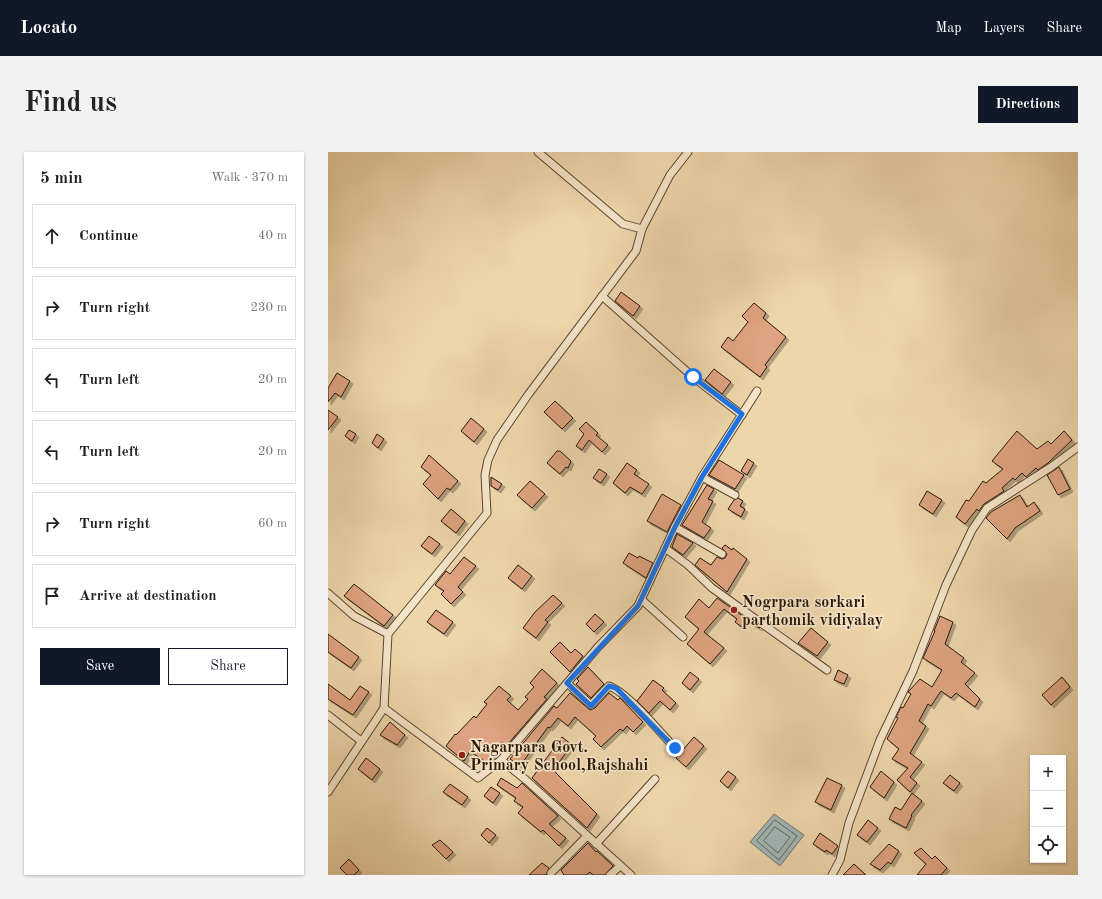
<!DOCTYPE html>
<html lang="en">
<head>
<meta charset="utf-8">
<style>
	:root { --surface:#fff; --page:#f2f2f2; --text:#222; --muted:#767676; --line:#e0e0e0; --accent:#111827 }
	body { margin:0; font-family:"Old Standard TT",serif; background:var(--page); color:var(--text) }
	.controls { position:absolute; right:12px; bottom:12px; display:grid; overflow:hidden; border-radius:0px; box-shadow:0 1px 3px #0004 }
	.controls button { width:36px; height:36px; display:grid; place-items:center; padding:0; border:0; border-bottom:1px solid var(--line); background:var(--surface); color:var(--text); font:20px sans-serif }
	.stop { position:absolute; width:12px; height:12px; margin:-9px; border:3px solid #1a73e8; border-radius:50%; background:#fff }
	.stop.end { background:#1a73e8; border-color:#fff; box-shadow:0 1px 4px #0008 }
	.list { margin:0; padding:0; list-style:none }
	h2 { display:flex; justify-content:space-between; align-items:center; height:52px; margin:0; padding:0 16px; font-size:17px }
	h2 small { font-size:13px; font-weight:400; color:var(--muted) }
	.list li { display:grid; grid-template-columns:26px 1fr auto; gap:12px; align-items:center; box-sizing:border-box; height:64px; margin:0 8px 8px; padding:0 8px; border:1px solid var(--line); border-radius:0px }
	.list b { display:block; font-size:15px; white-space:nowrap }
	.list em { font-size:13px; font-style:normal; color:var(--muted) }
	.actions { display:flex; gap:8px; padding:12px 16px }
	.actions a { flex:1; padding:9px 0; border:1px solid var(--accent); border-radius:0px; text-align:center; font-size:14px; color:var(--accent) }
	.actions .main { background:var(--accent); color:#fff }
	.icon { flex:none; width:22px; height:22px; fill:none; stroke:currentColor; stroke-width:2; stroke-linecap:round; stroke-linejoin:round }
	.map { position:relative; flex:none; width:750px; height:723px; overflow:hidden; border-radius:0px }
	header { display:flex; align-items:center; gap:24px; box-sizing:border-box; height:56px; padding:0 20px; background:var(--accent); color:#fff }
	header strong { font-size:19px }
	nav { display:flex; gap:22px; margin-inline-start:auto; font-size:14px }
	.intro { display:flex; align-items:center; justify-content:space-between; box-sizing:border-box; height:96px; padding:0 24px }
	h1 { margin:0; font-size:28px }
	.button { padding:10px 18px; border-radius:0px; background:var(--accent); color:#fff; font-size:14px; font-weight:700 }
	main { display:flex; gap:24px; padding:0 24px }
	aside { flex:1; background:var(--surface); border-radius:0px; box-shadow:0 1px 3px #0004 }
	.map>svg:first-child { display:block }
</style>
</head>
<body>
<header>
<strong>Locato</strong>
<nav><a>Map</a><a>Layers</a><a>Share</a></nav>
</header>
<div class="intro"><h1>Find us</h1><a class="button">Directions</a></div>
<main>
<aside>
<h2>5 min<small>Walk · 370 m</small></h2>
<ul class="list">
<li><svg class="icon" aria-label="ahead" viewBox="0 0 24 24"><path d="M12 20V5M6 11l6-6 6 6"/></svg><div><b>Continue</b></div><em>40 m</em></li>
<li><svg class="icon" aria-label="right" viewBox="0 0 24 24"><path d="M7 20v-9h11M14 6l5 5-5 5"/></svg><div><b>Turn right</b></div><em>230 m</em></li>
<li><svg class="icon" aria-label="left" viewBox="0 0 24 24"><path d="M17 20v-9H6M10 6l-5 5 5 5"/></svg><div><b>Turn left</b></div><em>20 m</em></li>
<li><svg class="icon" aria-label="left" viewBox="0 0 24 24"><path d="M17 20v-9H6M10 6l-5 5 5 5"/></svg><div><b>Turn left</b></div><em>20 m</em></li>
<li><svg class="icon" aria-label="right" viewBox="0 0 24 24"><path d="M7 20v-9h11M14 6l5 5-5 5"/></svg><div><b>Turn right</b></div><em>60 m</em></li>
<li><svg class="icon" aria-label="arrive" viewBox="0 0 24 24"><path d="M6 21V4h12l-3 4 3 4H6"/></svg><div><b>Arrive at destination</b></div></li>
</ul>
<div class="actions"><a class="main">Save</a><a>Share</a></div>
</aside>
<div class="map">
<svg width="750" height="723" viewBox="0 0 750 723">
	<defs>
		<filter id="shadow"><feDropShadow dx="3" dy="3" stdDeviation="0" flood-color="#0004"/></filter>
	</defs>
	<rect width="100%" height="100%" fill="#eed6ab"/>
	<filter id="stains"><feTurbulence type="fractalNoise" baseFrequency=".005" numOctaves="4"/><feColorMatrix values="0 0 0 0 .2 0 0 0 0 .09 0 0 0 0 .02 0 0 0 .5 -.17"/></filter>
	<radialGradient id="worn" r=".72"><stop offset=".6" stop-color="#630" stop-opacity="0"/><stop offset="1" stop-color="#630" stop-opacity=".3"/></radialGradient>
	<path fill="#a0b6b6" stroke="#707670" d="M446,662L476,683L452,714L422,690Z"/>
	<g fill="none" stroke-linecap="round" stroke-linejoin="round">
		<g stroke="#64665e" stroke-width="1">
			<path d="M447,668L469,684L451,708L429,689Z"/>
			<path d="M447,675L462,685L450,701L436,689Z"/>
		</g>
	</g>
	<g fill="#dea380" stroke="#291607" filter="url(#shadow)">
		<path d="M293,140L312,154L305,164L287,149Z"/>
		<path d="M426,151L438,161L435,166L458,185L437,213L439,215L432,225L393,195L400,185L405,189L420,170L414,164Z"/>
		<path d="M386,217L403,230L394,242L377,228Z"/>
		<path d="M9,221L22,229L13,245L7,241L0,250V236Z"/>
		<path d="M227,249L245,266L234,277L216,260Z"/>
		<path d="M0,258L10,265L0,278Z"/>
		<path d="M143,266L156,277L146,290L133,279Z"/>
		<path d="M258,270L270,281L268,283L280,293L274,300L261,288L254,298L248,294L256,282L251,277Z"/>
		<path d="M21,278L28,282L24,289L17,284Z"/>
		<path d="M689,279L709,297L720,289L723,292L736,279L744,288L720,311L710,318L708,316L698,325L694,321L687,328L685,326L674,336L676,339L656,352L651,359L649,357L637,372L628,365L638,348L641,349L655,329L658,331L675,317L664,309Z"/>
		<path d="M49,282L56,287L50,296L44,291Z"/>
		<path d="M229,299H232L243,309L240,316L238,315L232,322L219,311Z"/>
		<path d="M101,303L130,329L122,338L119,336L110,347L95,332L103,323L93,315Z"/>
		<path d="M420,307L426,311L419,323L413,319Z"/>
		<path d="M391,308L416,323L407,337L381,323Z"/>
		<path d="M299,311L309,318L306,322L321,332L314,342L302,335L297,341L285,331Z"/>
		<path d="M731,315L742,337L730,343L719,323Z"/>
		<path d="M271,317L279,322L273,331L265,326Z"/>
		<path d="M163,325L174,332L170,338L163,334Z"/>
		<path d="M202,329L217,342L204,356L189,343Z"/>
		<path d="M379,333L386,337L380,347L385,349L374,370L383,376L376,386L354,373Z"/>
		<path d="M599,339L614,348L605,362L591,353Z"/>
		<path d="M334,342L353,353L339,380L319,369Z"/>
		<path d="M692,343L699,355L706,350L712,359L687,376L679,387L658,366L663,360Z"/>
		<path d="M410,346L415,349L412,354L417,357L413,365L400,357L406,348Z"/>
		<path d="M123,357L137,369L128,381L113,369Z"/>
		<path d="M349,382L365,391L355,403L344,395Z"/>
		<path d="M101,384L112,392L104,402L93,394Z"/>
		<path d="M397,393L404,398L405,396L419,407L399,440L367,413L372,406L383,413L389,405L394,407L397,406L399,402L394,396Z"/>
		<path d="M301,401L310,406L311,404L325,411L318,426L295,411Z"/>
		<path d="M136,405L148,414L130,435L135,440L123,452L113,442L116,439L107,433L118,419L122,422Z"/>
		<path d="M190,413L204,424L194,437L180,426Z"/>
		<path d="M26,432L65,463L56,474L16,444Z"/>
		<path d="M225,443L234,451L217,468L220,470L208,486L195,476L207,460Z"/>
		<path d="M389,446L432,476L418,469L414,475L407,470L409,467L396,457L376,480L396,496L382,512L359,492L371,477L357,465L371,447L381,456Z"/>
		<path d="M108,458L125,470L116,482L99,470Z"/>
		<path d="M267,462L276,470L266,480L258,472Z"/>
		<path d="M612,464L625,470L617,492L636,506L633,510L647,521L637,532L652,547L647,555L628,541L623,546L613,539L603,554L600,552L591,569L598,574L582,601L594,610L582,625L589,631L582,640L569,628L580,616L564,607L571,597L559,587L570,566L568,565L573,555L575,556L583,542L580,540L592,527L604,535L614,518L595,506L607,479H606Z"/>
		<path d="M483,476L500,490L489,504L470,491Z"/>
		<path d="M0,482L31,505L23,516L0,500Z"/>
		<path d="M232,490L243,501L247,497L255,504L242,520L222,500Z"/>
		<path d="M260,515L276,532L263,546L248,532L251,529L249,527Z"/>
		<path d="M214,517L229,531L216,545L219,547L179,593L174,590L159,611L142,599L136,609L118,594L127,582L128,583L146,564L148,566L159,552L156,550L171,534L183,544L179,548L190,558L200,547L197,545L206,535L202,531Z"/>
		<path d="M510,518L520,523L516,532L506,528Z"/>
		<path d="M362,520L371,527L362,538L354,531Z"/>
		<path d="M734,525L742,535L723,553L714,543Z"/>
		<path d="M325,528L336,536L334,538L348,551L342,558L332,549L321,561L309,549Z"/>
		<path d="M0,532L22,548L32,534L41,540L25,563L0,547Z"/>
		<path d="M242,541L262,558L267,556L281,541L290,548L292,546L294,548L315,570L305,580L299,574L295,579L292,577L273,595L265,587L268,584L247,565L240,574L230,566L222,576L220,575L192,614L182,607L226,554L229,556Z"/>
		<path d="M62,570L77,583L69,593L52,583Z"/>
		<path d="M234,585L244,593L225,618L269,662L259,676L204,626Z"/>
		<path d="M366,585L376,594L358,615L348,606Z"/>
		<path d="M38,606L52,617L44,628L30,617Z"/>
		<path d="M400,619L408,625L400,636L392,629Z"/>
		<path d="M553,619L566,630L556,646L542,635Z"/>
		<path d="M622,623L632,631L626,639L615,631Z"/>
		<path d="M173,626L189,636L194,631L230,664L221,672L238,686L231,694L215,678L213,680L190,661L195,655L186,649L188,646L169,633Z"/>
		<path d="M499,626L514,633L503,658L487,650Z"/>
		<path d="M122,632L140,645L134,653L115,640Z"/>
		<path d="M163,635L172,641L165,651L156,644Z"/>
		<path d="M584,641L594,649L583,663L584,664L578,676L561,667L567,655L573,658Z"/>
		<path d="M540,668L550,676L539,690L529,683Z"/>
		<path d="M159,676L168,683L161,691L153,683Z"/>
		<path d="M492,681L510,694L504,702L498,698L497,700L485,692Z"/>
		<path d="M112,688L125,700L118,707L104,693Z"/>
		<path d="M260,691L268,700L269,699L285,714L277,723H265L262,720L258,723H236L233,718Z"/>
		<path d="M561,692L571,699L563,712L560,710L552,718L542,712Z"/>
		<path d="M593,696L604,707L607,704L619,716L613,723H589L598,712L586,701Z"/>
		<path d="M21,707L31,718L26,723H19L12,716Z"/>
		<path d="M214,711L221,716L218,723H201Z"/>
		<path d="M526,712L538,723H515Z"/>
	</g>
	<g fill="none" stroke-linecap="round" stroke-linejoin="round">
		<g stroke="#5a4630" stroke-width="9">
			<g id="street">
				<path d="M314,77L342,23L360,0"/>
				<path d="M274,144L365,225L414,263"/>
				<path d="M374,325L407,343"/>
				<path d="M347,375L394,402"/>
				<path d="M337,396L360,413L384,436L499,518"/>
				<path d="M0,441L26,464L60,482"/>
				<path d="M313,447L355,485"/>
				<path d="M239,531L263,553L281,534C300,541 332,580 347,596"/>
				<path d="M56,556L150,626L173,608L198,628L303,723"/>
				<path d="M0,563L33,589"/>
				<path d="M173,608L270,495L310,454L347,375L374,325L429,239"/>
				<path d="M0,640L56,556L60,482L159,361L157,323L160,308L169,288L200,243L308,99L314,77L295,72L210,0"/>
				<path d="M268,692L327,627"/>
				<path d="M223,721L259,684"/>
				<path d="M282,723L292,714"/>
				<path d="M504,723L512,708L521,671L552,588L585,519L618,433L644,378L659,356L723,315L750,295"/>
			</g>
		</g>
		<use href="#street" stroke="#f4e4c8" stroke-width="7"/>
	</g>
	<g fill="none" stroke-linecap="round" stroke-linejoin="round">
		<path stroke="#1a73e8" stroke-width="5" d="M347,596L288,536L281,534L263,554L239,531L310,454L347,375L374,325L414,262L365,225"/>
	</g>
	<g fill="#8f2418" stroke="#f4e4c8" stroke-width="1.5">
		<circle cx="406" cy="458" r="4"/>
		<circle cx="134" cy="603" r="4"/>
	</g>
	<g text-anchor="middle" stroke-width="3.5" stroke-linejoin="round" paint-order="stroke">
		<g font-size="16" font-weight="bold" fill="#291607" stroke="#f4e4c8" text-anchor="start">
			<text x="414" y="455">Nogrpara sorkari<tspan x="414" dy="18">parthomik vidiyalay</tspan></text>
			<text x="142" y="600">Nagarpara Govt.<tspan x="142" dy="18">Primary School,Rajshahi</tspan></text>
		</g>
	</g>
	<rect width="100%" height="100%" filter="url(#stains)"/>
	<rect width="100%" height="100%" fill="url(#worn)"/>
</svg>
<div class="controls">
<button>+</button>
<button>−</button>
<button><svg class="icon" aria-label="locate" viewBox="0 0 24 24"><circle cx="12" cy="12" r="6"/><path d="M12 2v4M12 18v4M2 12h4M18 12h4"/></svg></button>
</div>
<div class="stop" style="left:365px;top:225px"></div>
<div class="stop end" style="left:347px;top:596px"></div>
</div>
</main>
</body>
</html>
